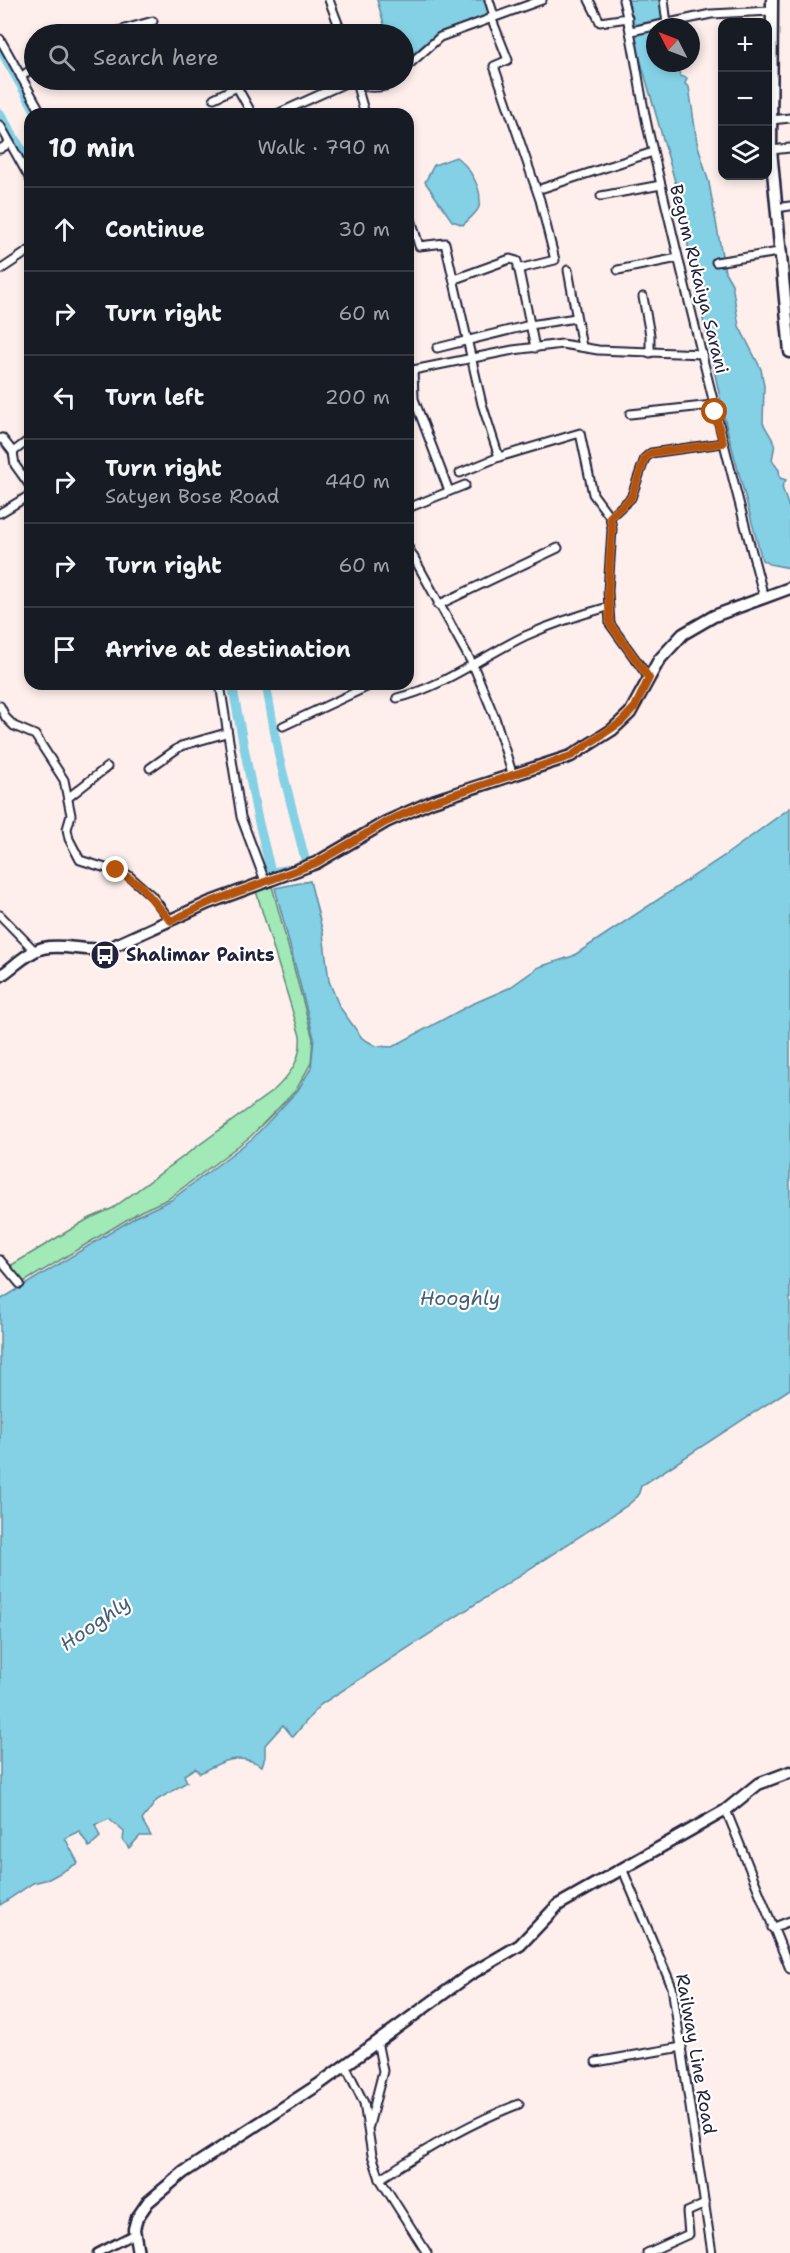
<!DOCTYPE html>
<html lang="en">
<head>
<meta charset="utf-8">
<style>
	:root { --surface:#171b24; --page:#242831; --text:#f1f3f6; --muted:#9ea1a6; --line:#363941 }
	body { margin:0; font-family:"Shantell Sans",sans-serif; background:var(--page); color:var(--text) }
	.controls { position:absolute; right:18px; top:18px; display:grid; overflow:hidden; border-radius:12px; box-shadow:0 3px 9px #0003 }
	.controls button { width:54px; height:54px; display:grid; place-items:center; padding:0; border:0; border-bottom:2px solid var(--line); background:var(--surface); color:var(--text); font:30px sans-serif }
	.compass { position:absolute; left:646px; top:18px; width:54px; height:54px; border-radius:50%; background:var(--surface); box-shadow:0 3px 9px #0003; rotate:312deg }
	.stop { position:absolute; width:18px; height:18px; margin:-14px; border:4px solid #b45309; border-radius:50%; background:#fff }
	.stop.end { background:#b45309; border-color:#fff; box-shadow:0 2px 6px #0008 }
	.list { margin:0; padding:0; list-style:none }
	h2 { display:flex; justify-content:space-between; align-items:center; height:78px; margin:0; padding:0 24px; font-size:26px }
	h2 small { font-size:20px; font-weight:400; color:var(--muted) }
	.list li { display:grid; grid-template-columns:39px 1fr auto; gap:18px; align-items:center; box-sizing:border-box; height:84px; padding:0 24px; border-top:2px solid var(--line) }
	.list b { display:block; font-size:22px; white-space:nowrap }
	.list p { margin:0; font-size:20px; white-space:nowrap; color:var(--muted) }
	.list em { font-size:20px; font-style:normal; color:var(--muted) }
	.icon { flex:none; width:33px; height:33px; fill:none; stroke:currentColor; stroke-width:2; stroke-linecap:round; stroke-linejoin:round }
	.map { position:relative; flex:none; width:790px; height:2253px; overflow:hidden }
	.search { position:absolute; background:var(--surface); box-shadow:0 3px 9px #0003; left:24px; top:24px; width:390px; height:66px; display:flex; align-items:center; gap:15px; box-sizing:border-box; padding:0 21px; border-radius:33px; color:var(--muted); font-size:22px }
	.panel { position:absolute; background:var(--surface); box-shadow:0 3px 9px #0003; left:24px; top:108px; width:390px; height:582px; border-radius:18px }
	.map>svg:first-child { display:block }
</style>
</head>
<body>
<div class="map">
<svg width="790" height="2253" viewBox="0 0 790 2253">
	<rect width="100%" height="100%" fill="#feefec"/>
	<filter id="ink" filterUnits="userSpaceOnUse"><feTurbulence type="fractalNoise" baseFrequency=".0167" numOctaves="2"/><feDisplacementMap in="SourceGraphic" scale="12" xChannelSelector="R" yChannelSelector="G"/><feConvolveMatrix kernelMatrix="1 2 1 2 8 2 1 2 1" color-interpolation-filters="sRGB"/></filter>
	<g filter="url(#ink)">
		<path fill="#a1e9b6" stroke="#628678" stroke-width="1.5" d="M272,886L313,1039L311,1063L296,1090L250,1137L168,1199L141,1211L24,1282L10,1266L88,1219L113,1208L274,1090C290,1075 302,1059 300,1036L256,891Z"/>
		<g fill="#84d0e4" stroke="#5d8aa0" stroke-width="1.5">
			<path d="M377,0H491L495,12L437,33L404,62V34H377L386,31Z"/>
			<path d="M626,0H665L668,18L633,25Z"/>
			<path d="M655,30V63H678L680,76L687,78L685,84L689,87L697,142L709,183L725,272L732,284L739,326L761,369L764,386L763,423L775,444L772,460L779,470L780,478L786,480L782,487L790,511V568L769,564L762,560L726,425L692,269L680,199L633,34Z"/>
			<path d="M456,157C469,166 484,190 479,207C477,213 468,220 463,225L452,221L425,182L434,165Z"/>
			<path d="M790,808V1389L641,1486L638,1496L628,1505L320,1705L293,1737L283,1725L265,1745V1757L262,1766C239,1752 222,1761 200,1773L195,1768L184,1775L187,1782L157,1800L142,1820L151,1836H140L129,1848L123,1840L124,1832L109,1819L95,1825L100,1837L89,1847L79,1831L65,1838L78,1863L49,1879L33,1883L0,1905V1300L139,1215L171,1200L253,1138L298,1090L311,1068L314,1038L275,888L310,881L323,933L329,981L339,1006L362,1038L376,1046L392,1047L470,1005L509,988L539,967L573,956L724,856Z"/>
		</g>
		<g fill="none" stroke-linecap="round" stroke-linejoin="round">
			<g stroke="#84d0e4" stroke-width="9">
				<path d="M0,49L37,114"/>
				<path d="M0,113L30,164"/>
				<path d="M232,684L257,815L271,872L307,867L279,757L266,684"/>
			</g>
			<g stroke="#22223b" stroke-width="11">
				<g id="street">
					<path d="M329,0L342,34"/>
					<path d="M489,0L494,16"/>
					<path d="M589,0L600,22L628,18"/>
					<path d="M623,0C635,46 639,92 650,138C686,292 723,445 764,597"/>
					<path d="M664,0L667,24"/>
					<path d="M491,17L508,60L494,66L540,200L555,260L518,269"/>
					<path d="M631,31L711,14L772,11"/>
					<path d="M107,34L153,21"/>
					<path d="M0,39L42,114"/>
					<path d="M404,69L440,37L542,0"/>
					<path d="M21,77L34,67"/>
					<path d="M351,81C361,89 386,90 395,80"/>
					<path d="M357,86L365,114"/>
					<path d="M214,98L237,87L252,114"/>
					<path d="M277,114L352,80"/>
					<path d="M771,120L790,118"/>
					<path d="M0,125L30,179"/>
					<path d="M0,149L10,143"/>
					<path d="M771,150L790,148"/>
					<path d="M543,188L653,152"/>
					<path d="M601,196L661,185"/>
					<path d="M776,208L790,206"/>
					<path d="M408,209L419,246L445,243L482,404L499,457"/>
					<path d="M716,262L779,252"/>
					<path d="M0,270L30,250"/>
					<path d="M568,270L582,347"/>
					<path d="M618,270L678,258"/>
					<path d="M455,279L510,259L517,261L535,348"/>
					<path d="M643,297L650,335V353"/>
					<path d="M437,348L530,325L576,318"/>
					<path d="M413,370L414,399L449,491"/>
					<path d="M408,371L513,350L562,344L598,350L703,354"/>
					<path d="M630,414L713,405"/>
					<path d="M0,439L2,438L13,452L30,439"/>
					<path d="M13,452L15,465L30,486"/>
					<path d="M460,473L499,457L580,433L593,494L610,517L612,529L608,591L610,624L649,678"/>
					<path d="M408,508L465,485"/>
					<path d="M0,513L30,495"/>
					<path d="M610,517L631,498L645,458L651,453L723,443"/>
					<path d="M408,547L473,665L495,718L513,776"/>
					<path d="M438,605L558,548"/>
					<path d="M220,684L241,817L265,881"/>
					<path d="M397,698C443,687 483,656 525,636C552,624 579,615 608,607"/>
					<path d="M0,706L6,718L14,726L35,735L64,780L71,815L67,829L69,839L80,860L128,875L152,896L171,921"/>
					<path d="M283,726L373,684"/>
					<path d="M150,768L181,746L226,733"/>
					<path d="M69,797L107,767"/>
					<path d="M0,915L35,951"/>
					<path d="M0,1260L20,1284"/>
					<path d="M726,1810L790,1969"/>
					<path d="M622,1868L672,1987L712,2253"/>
					<path d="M772,1928L790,1921"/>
					<path d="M596,2062L682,2047"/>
					<path d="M345,2065L364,2103L372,2155L380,2179L427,2253"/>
					<path d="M369,2126L383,2071L377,2041"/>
					<path d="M380,2179C425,2149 469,2123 519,2104"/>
					<path d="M97,2253L134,2234"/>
					<path d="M647,2253L689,2234L687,2212L705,2204"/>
				</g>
			</g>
			<g stroke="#22223b" stroke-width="15">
				<g id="secondary">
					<path d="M772,0L771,150L790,352"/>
					<path d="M0,976C14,967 27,952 43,948C65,943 86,953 109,948L208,903L316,863L386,822L433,801L571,756L612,730L630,713L659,660L683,634L714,616L790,588"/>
					<path d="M138,2253L134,2229L137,2218L148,2202L184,2172L318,2085L469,1975L520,1945L558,1905L726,1810L758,1784L790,1772"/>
				</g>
			</g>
			<use href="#street" stroke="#fff" stroke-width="7"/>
			<use href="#secondary" stroke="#fff" stroke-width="10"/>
		</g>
	</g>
	<g fill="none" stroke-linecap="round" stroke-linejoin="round" filter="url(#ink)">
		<path stroke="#b45309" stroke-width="8" d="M116,870L140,885L171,921L208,903L316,863L386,822L433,801L571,756L621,722L635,707L649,678L610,624L608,591L612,529L610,517L631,498L645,458L651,453L723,443L715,412"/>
	</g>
	<defs>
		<g id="bus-disc" transform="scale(1.5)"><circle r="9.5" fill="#22223b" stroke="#fff"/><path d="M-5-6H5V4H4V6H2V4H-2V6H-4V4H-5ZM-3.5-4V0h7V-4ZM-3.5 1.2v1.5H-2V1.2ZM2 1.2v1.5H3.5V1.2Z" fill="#fff"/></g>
	</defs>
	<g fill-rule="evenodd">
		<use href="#bus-disc" x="105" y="955"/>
	</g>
	<g text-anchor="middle" stroke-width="4.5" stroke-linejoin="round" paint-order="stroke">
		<g font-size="18" fill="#22223b" stroke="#fff">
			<text transform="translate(699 279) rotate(76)" y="6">Begum Rukaiya Sarani</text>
			<text transform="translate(696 2054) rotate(80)" y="6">Railway Line Road</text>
		</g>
		<g font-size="18" font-weight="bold" fill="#22223b" stroke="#fff" text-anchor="start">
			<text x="126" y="961">Shalimar Paints</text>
		</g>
		<g font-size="20" font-style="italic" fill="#445f76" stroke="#fff">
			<text x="460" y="1305">Hooghly</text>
			<text transform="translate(95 1623) rotate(-35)" y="7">Hooghly</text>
		</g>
	</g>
</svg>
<div class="controls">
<button>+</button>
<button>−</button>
<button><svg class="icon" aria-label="layers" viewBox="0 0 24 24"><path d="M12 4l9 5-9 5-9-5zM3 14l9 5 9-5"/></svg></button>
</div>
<svg class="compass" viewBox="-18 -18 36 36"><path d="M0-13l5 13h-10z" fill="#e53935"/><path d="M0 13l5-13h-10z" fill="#9ea1a6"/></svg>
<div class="stop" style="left:715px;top:412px"></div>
<div class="stop end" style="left:116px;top:870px"></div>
<div class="search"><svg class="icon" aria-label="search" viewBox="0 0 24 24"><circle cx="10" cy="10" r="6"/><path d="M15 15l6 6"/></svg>Search here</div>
<section class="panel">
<h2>10 min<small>Walk · 790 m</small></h2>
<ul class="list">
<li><svg class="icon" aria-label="ahead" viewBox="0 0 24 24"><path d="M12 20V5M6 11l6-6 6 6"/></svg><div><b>Continue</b></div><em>30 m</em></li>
<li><svg class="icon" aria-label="right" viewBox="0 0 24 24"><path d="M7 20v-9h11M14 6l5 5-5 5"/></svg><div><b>Turn right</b></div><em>60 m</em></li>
<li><svg class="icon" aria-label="left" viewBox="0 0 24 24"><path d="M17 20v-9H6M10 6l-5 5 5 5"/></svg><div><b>Turn left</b></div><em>200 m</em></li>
<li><svg class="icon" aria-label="right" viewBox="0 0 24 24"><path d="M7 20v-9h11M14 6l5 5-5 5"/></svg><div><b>Turn right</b><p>Satyen Bose Road</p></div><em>440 m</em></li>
<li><svg class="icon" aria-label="right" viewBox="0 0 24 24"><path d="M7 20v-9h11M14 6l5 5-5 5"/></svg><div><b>Turn right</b></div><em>60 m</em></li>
<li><svg class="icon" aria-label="arrive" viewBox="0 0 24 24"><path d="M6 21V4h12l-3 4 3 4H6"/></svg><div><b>Arrive at destination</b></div></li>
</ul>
</section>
</div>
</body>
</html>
